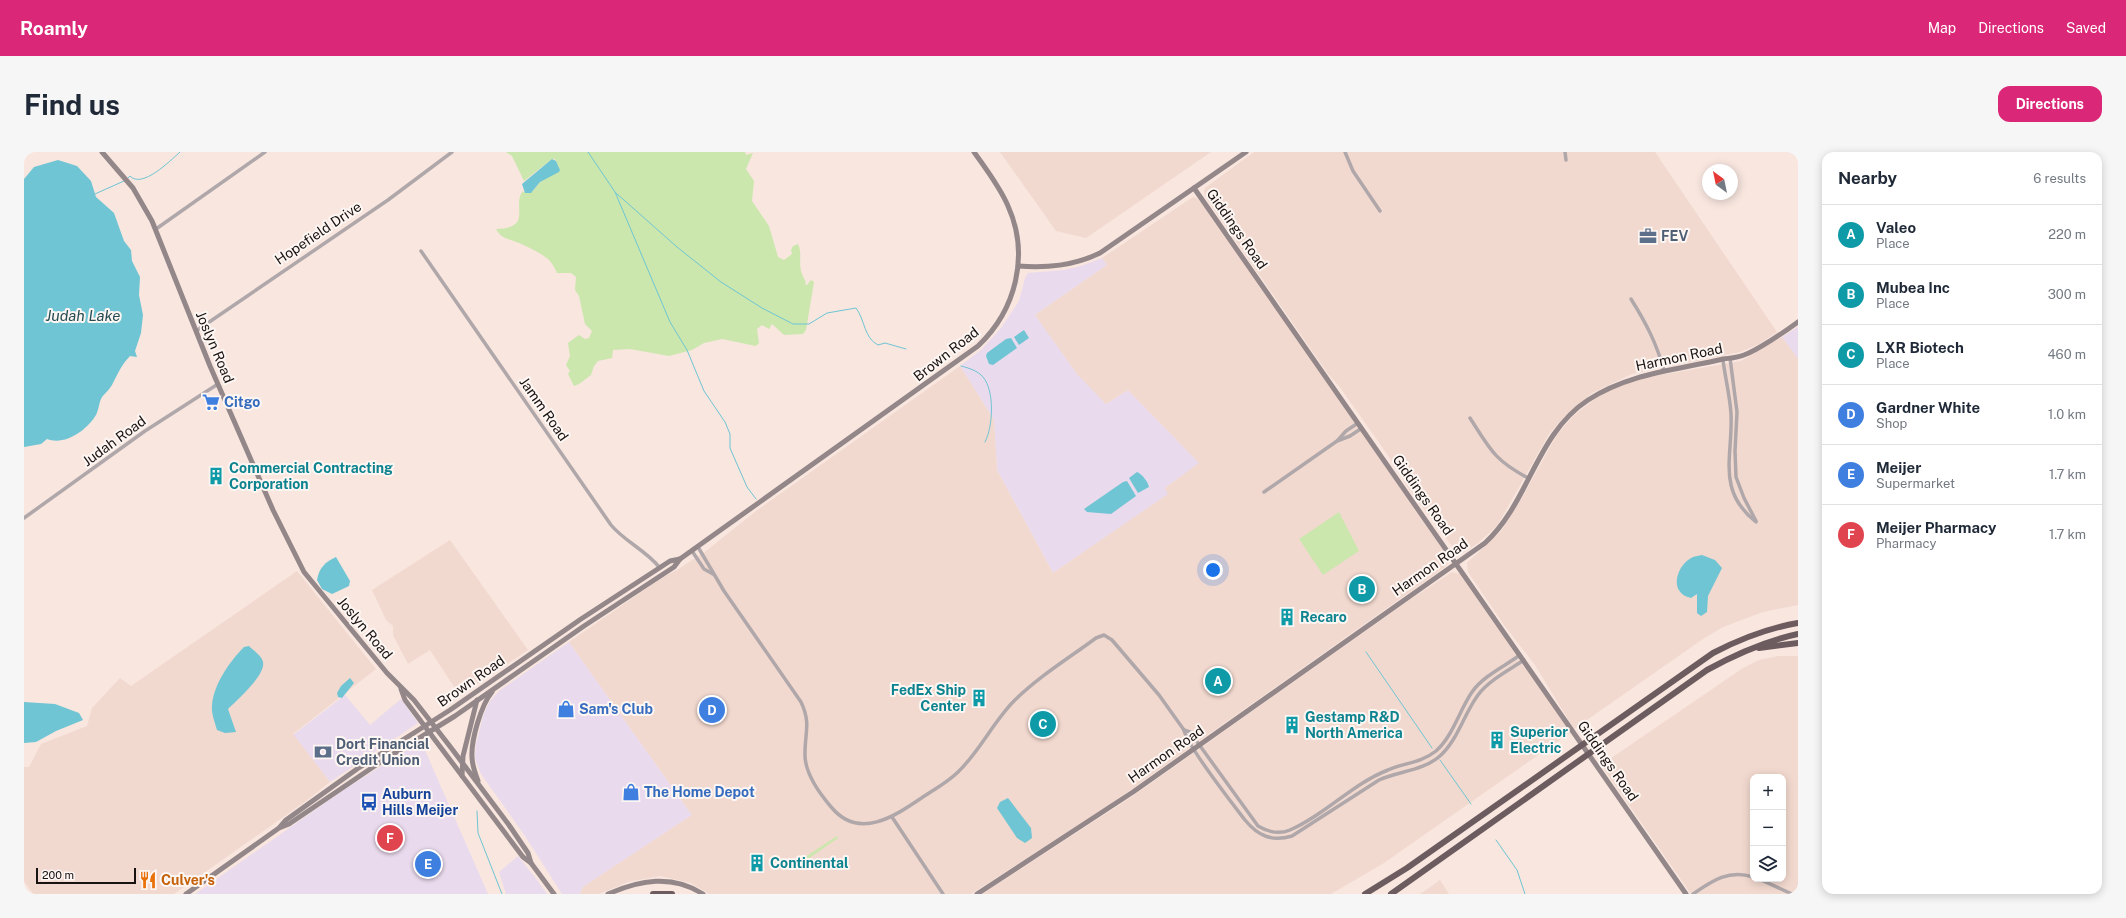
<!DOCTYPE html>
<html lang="en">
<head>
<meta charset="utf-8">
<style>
	:root { --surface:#fff; --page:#f6f6f7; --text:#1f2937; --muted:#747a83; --line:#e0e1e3; --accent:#db2777 }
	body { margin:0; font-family:"Public Sans",sans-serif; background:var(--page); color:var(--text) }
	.controls { position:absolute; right:12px; bottom:12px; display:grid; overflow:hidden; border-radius:8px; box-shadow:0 2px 10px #0003 }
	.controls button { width:36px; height:36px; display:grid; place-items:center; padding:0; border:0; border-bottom:1px solid var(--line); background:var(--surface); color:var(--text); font:20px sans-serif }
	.compass { position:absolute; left:1678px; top:12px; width:36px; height:36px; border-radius:50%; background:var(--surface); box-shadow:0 2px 10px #0003; rotate:327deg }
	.scale { position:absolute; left:12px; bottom:10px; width:100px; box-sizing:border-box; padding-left:4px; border:2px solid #181210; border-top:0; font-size:11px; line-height:14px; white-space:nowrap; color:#181210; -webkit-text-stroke:3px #fdf6f3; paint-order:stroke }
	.you { position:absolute; left:1189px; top:418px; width:14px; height:14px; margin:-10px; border:3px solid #fff; border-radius:50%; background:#1a73e8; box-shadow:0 0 0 6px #1a73e833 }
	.badge { display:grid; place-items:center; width:26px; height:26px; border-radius:50%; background:var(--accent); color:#fff; font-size:13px; font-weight:700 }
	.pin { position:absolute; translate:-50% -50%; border:2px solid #fff; box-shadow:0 1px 4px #0006 }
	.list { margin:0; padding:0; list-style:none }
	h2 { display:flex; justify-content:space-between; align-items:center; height:52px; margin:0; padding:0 16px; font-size:17px }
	h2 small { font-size:13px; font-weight:400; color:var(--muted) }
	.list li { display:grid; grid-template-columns:26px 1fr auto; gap:12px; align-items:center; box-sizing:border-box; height:60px; padding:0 16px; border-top:1px solid var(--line) }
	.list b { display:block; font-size:15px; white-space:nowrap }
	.list p { margin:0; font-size:13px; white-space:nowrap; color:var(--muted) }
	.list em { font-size:13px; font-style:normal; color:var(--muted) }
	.icon { flex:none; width:22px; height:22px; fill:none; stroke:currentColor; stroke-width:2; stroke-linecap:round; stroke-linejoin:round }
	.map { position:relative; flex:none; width:1774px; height:742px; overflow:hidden; border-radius:12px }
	header { display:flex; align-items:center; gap:24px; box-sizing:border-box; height:56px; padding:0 20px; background:var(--accent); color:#fff }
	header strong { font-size:19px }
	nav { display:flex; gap:22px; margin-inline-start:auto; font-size:14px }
	.intro { display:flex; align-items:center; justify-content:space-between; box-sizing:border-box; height:96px; padding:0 24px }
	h1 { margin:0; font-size:28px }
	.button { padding:10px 18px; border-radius:12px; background:var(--accent); color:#fff; font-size:14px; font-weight:700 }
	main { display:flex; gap:24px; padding:0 24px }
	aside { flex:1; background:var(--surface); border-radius:12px; box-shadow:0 2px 10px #0003 }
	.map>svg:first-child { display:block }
</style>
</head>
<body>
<header>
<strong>Roamly</strong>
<nav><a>Map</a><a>Directions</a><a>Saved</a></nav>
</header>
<div class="intro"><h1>Find us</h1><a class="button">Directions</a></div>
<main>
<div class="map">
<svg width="1774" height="742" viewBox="0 0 1774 742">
	<rect width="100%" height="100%" fill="#f8e6df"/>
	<g fill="#eadaed">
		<path d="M1078,106L1083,113L1011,163L1082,252L1104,238L1176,311L1141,336L1145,342L1029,421L973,318L970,268L936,214L958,197L977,176L995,149L1001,126L1004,121L1040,118L1057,114Z"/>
		<path d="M1774,175V207L1758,185Z"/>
		<path d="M545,490L668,663L559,735L556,742H538L501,684L457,622L451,606L452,592L460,561L466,549L475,539Z"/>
		<path d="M321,543L346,573L377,547L394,571L306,630L269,583Z"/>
		<path d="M397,589L464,742H171L321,637Z"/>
		<path d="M494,704L513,728L523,742H482L475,720Z"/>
	</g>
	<g fill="#f2d9cf" fill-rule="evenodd">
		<path d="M976,0H1187L1062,86L1032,79Z"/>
		<path d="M1230,0H1631L1753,180L1735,192L1716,200L1608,222L1568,241L1540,265L1525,282L1473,374L1454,391L1439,401H1433L1382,333L1375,319L1315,234L1304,222L1182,46L1180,39L1181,36Z"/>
		<path d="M1169,45L1174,47L1185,61L1422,402L1425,409L1421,415L1088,651L947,742H685L667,731L636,724L604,730L575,742H556L559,735L668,663L545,490L639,425L653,418L682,399L732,359L936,214L970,268L973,318L1029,421L1144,342L1141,336L1175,311L1104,238L1082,252L1053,222L1011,163L1083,113L1078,106Z"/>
		<path d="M1758,185L1774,207V453L1739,460L1699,475L1679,487L1550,577L1511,513L1480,473L1444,420L1443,411L1477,379L1498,346L1532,284L1549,264L1568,249L1585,238L1619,226L1717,209Z"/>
		<path d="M426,388L504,498L436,544L406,498L384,512L369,483V474L362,468L348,438Z"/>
		<path d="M273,419L352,517L269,582L306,630L282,649L150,742H9L0,729V615H5L17,592L63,574L68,556L96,526L107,534Z"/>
		<path d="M1428,420L1436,422L1547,580L1360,711L1307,742H958L1106,646L1384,449Z"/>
		<path d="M1754,504H1774V742H1667L1577,613L1719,516L1735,508ZM1729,625H1759V727H1729Z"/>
		<path d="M1416,728L1425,742H1396L1402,738Z"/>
	</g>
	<g fill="#cbe7ad">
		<path d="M482,0H721L722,3L729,1L722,17L730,29L728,49L745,74L754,105L760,108L768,102L767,98L769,94L774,92C780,105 771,112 782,130L781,132L783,133L787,128L790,130L782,178L779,182L760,183L748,172L745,177L738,173L733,177L735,191L732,194L698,187L680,191L668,198L645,204L606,197L589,198L588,206L574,209L570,214L567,223L555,232L550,234L544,222L546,219L542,213L546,204L544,191L555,183L561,187L565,186L568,179L561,172L555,144L551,138L552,125L547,121H533C531,117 529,112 525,108C519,102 499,92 492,90C482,86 477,86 472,77C510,76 487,53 499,39L501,41L509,39L516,30L536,18L531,7H528L500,29L488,4Z"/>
		<path d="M1315,360L1335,399L1299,423L1275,387Z"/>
		<path d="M813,684L814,686L781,709L775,706L778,707Z"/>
	</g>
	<g fill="#6fc5d3">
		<path d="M528,7L532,9L536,18L535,20L516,30L507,41H501L498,32Z"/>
		<path d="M34,8L53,14L67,29L72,45L90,61L100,89L107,98L108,109L116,125L115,143L119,163L117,181L111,199L113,205L106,204C98,212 93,223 88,233C85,238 81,241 78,245C75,250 75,257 72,263C63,278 41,294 23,287L17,292L0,295V27L10,15Z"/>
		<path d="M1000,178L1005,186L995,193L990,185Z"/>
		<path d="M987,186L993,196L969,213L965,212L962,204L963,201L982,187Z"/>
		<path d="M1113,320C1118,322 1124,330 1125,335L1114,341L1105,326Z"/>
		<path d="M1103,329L1112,344L1087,362L1063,360L1060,357L1099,330Z"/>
		<path d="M1678,403L1691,408L1698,416L1684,444L1683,460L1677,464L1673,461V442L1667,446C1644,441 1652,413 1669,405C1671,404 1675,404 1678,403Z"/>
		<path d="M312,405L326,429L325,434L308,442L298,437L293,428C295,416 301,410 312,405Z"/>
		<path d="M225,494C229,498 238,504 239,510C242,523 213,548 204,557L212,580L201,581L193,578C191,571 187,561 188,554C189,533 206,509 220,495Z"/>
		<path d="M326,526L330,531L318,546L314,545L313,541L317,534Z"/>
		<path d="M0,550L31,552L55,561L59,568L32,579L12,590L0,591Z"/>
		<path d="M984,646L1007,676L1008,686L1001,691L993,686L973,656L976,650Z"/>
	</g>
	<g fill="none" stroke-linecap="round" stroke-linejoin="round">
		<g stroke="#6fc5d3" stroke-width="1">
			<path d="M564,0L591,40L646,170L663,198L680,239L701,270L706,282V296L723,335L732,347"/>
			<path d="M104,26L106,24C118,37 146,9 156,0"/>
			<path d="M592,41L653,95L697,130L738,156L769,172H785L803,161L832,156C841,168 840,186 854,193L861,191L882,197"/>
			<path d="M71,42L100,29"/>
			<path d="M937,214C945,216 954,219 959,225C971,239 969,275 961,290"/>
			<path d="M1342,500L1408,596"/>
			<path d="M1416,608L1447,652"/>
			<path d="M453,659L454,681L478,742"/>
			<path d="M1472,688L1493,718L1501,742"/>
		</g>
		<g stroke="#afa7a9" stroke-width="3.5">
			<path d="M1321,0L1329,19L1356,59"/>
			<path d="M1541,0L1542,8"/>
			<path d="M132,77L241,0"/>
			<path d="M397,99L587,373C601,390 622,398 636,416"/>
			<path d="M1607,147C1622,171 1633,192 1640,219"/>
			<path d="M172,179L364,48L428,0"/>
			<path d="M1706,206L1713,260L1711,299L1712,325L1720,346L1732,369"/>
			<path d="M1699,208C1701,225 1706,244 1707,262C1709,305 1692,338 1732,370"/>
			<path d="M1446,266C1466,297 1470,308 1504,326"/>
			<path d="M1314,288L1322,279L1334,271"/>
			<path d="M1240,340L1313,289L1326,284L1338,276"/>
			<path d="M0,366L121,279L194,232"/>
			<path d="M674,395L700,439L777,550C787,571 781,580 781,601C780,621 795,641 808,656C837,690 875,661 902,643C913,636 925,629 934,620C956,599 969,570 990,549C1014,525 1045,506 1072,486L1080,483L1088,488L1135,543L1160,578C1163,594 1208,651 1221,668C1234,684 1248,690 1268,684L1355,628C1375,619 1400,619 1417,603C1434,587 1440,562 1454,543C1464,529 1485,518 1500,508"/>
			<path d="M668,399L680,417L689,422"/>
			<path d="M1160,578L1166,580L1234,674C1244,680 1254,683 1266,678C1301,663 1328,632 1364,618C1380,611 1397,611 1412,599C1429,584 1435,559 1448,540C1459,524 1481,514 1496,503"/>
			<path d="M868,665L919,742"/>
			<path d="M1735,727L1768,742"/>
			<path d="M1669,742C1688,729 1705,717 1729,725"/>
		</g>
		<g stroke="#938789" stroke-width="5">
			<path d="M78,0L109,36L128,69L186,214L249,358L280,420L363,521L390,548L428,597L485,673L504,701L507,711L530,742"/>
			<path d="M1170,36L1662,742"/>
			<path d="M994,114C1023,116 1049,114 1076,101L1222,0"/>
			<path d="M377,537L381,548L499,705L507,711"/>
			<path d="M438,624L439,604L453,548"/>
			<path d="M454,629C451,621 448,613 448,605C447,588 457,553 468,540"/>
			<path d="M256,675L262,668L333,617L426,558L557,467L646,409L656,407"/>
			<path d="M162,742L255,676L265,672L358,609L431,564L560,474L650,415L656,407L954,194C992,158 1006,103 984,54C976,35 962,17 950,0"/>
			<path d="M584,742C616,728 648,722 679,742"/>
			<path d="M953,742L1109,640L1461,391C1505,351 1512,282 1564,248C1605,221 1653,218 1699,207C1706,206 1713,206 1720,203C1732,199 1762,179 1774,170"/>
		</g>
		<g stroke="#6c5c5f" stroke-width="6">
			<path d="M1735,496L1774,491"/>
			<path d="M629,742H648"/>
			<path d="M1341,742L1383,716L1689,501C1716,487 1744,476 1774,471"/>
			<path d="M1367,742L1683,518C1712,502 1741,489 1774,482"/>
		</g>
	</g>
	<defs>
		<g id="office-bare" transform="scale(1.38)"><path d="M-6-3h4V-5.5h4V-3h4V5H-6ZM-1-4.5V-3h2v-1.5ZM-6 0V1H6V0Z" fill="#5c6f8a" stroke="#fdf6f3" stroke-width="2.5" paint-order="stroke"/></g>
		<g id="supermarket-bare" transform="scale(1.38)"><path d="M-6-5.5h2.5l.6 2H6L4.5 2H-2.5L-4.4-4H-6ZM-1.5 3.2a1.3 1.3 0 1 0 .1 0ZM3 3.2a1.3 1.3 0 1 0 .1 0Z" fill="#3f7fe0" stroke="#fdf6f3" stroke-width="2.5" paint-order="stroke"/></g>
		<g id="building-bare" transform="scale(1.38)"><path d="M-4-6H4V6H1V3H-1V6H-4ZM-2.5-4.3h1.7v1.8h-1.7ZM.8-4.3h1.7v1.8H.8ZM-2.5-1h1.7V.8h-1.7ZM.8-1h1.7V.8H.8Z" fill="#0f9aa8" stroke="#fdf6f3" stroke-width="2.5" paint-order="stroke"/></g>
		<g id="shop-bare" transform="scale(1.38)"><path d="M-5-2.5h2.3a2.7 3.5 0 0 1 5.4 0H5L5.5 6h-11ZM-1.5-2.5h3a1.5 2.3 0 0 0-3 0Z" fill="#3f7fe0" stroke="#fdf6f3" stroke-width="2.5" paint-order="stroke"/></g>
		<g id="bank-bare" transform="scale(1.38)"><path d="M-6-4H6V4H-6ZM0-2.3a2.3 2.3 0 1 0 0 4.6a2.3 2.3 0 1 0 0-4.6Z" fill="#5c6f8a" stroke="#fdf6f3" stroke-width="2.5" paint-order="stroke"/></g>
		<g id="bus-bare" transform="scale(1.38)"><path d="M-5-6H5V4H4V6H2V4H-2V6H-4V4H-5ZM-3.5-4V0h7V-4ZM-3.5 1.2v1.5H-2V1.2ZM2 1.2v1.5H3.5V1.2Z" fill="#1a4fb4" stroke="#fdf6f3" stroke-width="2.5" paint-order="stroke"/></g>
		<g id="restaurant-bare" transform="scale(1.38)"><path d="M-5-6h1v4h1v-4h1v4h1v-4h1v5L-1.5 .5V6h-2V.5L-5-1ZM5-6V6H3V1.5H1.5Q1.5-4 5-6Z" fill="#e8710a" stroke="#fdf6f3" stroke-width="2.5" paint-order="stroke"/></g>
	</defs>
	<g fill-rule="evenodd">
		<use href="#office-bare" x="1624" y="84"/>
		<use href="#supermarket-bare" x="187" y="250"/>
		<use href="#building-bare" x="192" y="324"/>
		<use href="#building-bare" x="1263" y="465"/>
		<use href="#building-bare" x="955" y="546"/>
		<use href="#shop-bare" x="542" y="557"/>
		<use href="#building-bare" x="1268" y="573"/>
		<use href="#building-bare" x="1473" y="588"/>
		<use href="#bank-bare" x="299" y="600"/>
		<use href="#shop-bare" x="607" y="640"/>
		<use href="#bus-bare" x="345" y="650"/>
		<use href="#building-bare" x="733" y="711"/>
		<use href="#restaurant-bare" x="124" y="728"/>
	</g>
	<g text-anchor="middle" stroke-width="4" stroke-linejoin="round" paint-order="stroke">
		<g font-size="14" fill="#181210" stroke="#fdf6f3">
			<text transform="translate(1213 77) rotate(55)" y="5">Giddings Road</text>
			<text transform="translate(294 81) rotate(-34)" y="5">Hopefield Drive</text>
			<text transform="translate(191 195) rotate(67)" y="5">Joslyn Road</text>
			<text transform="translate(922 202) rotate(-38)" y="5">Brown Road</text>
			<text transform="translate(1655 205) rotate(-12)" y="5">Harmon Road</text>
			<text transform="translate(520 257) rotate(55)" y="5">Jamm Road</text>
			<text transform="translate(90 289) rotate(-36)" y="5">Judah Road</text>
			<text transform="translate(1399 343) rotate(55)" y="5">Giddings Road</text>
			<text transform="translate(1406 415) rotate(-35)" y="5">Harmon Road</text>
			<text transform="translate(341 476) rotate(50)" y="5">Joslyn Road</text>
			<text transform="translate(447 529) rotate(-35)" y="5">Brown Road</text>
			<text transform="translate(1142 602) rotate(-35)" y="5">Harmon Road</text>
			<text transform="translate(1584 609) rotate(55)" y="5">Giddings Road</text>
		</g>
		<g font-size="14" font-weight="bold" fill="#4e5e75" stroke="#fdf6f3" text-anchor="start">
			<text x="1637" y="89">FEV</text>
			<text x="312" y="597">Dort Financial<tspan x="312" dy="16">Credit Union</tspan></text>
		</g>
		<g font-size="14" font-weight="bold" fill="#366cbe" stroke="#fdf6f3" text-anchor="start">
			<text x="200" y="255">Citgo</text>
			<text x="555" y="562">Sam's Club</text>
			<text x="620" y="645">The Home Depot</text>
		</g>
		<g font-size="14" font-weight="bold" fill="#0d838f" stroke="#fdf6f3" text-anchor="start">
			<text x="205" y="321">Commercial Contracting<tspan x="205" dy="16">Corporation</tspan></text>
			<text x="1276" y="470">Recaro</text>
			<text x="942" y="543" text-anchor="end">FedEx Ship<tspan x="942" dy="16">Center</tspan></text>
			<text x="1281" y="570">Gestamp R&amp;D<tspan x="1281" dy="16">North America</tspan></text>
			<text x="1486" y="585">Superior<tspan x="1486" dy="16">Electric</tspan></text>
			<text x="746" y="716">Continental</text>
		</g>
		<g font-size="14" font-weight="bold" fill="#164399" stroke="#fdf6f3" text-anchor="start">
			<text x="358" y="647">Auburn<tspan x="358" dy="16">Hills Meijer</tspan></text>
		</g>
		<g font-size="14" font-weight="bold" fill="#c56008" stroke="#fdf6f3" text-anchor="start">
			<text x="137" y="733">Culver's</text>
		</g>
		<g font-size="15" font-style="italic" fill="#244c53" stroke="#fdf6f3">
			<text x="59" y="169">Judah Lake</text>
		</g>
	</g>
</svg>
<div class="controls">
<button>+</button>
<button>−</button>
<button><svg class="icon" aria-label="layers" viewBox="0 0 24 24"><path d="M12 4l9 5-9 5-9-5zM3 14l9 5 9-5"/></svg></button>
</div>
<svg class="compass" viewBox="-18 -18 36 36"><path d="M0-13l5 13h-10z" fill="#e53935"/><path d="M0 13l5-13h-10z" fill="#747a83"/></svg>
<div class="scale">200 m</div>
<div class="you"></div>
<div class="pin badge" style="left:1194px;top:529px;background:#0f9aa8">A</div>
<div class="pin badge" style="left:1338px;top:437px;background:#0f9aa8">B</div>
<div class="pin badge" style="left:1019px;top:572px;background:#0f9aa8">C</div>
<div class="pin badge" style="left:688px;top:558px;background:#3f7fe0">D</div>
<div class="pin badge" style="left:404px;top:712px;background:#3f7fe0">E</div>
<div class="pin badge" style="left:366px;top:686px;background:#e0444e">F</div>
</div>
<aside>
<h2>Nearby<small>6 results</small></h2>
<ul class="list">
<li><span class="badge" style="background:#0f9aa8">A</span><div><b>Valeo</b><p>Place</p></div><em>220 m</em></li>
<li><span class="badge" style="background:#0f9aa8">B</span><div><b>Mubea Inc</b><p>Place</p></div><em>300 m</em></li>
<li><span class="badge" style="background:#0f9aa8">C</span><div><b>LXR Biotech</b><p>Place</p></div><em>460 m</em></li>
<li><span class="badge" style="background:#3f7fe0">D</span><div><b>Gardner White</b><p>Shop</p></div><em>1.0 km</em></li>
<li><span class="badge" style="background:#3f7fe0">E</span><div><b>Meijer</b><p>Supermarket</p></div><em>1.7 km</em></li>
<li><span class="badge" style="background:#e0444e">F</span><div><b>Meijer Pharmacy</b><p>Pharmacy</p></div><em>1.7 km</em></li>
</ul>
</aside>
</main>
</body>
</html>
